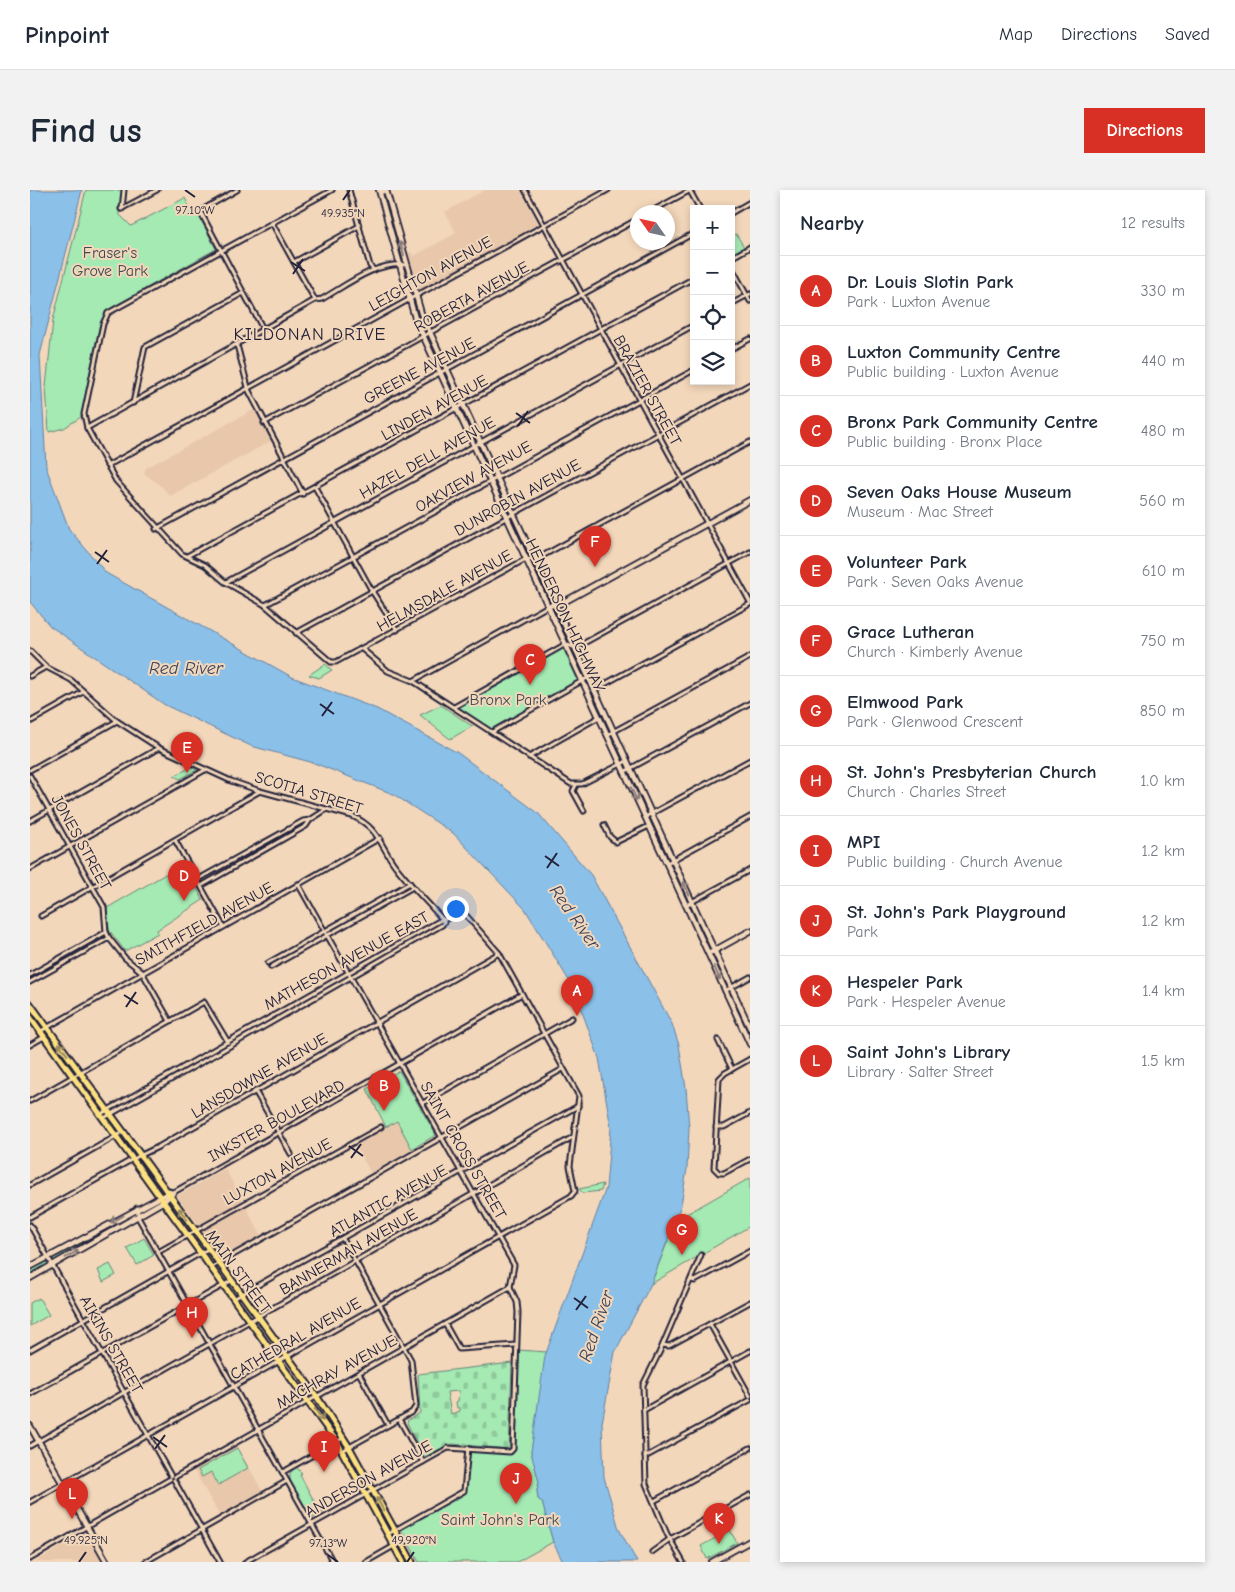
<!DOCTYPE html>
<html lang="en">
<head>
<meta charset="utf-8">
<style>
	:root { --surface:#fff; --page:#f2f2f3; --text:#1f2937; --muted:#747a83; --line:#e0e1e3; --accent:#d93025 }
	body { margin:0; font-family:"Comic Neue",sans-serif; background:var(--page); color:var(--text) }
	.controls { position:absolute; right:15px; top:15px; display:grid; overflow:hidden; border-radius:0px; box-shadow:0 2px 8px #0003 }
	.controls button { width:45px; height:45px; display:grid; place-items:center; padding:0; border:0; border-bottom:1px solid var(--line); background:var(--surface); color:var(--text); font:25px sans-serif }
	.compass { position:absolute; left:600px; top:15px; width:45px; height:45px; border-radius:50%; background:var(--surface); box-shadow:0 2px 8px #0003; rotate:304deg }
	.you { position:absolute; left:425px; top:718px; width:18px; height:18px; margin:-12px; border:4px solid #fff; border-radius:50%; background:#1a73e8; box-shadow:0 0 0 8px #1a73e833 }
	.badge { display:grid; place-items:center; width:32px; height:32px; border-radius:50%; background:var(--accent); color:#fff; font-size:16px; font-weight:700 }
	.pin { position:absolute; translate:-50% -41px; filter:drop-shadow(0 1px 2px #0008) }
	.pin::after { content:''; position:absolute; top:26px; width:18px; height:15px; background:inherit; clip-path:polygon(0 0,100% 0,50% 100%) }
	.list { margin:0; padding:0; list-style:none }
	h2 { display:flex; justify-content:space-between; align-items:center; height:65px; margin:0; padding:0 20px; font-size:21px }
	h2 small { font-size:16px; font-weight:400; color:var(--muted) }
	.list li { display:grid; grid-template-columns:32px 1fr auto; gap:15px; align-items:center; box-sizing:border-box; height:70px; padding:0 20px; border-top:1px solid var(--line) }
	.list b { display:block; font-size:19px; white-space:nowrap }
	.list p { margin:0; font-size:16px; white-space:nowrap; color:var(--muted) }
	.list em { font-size:16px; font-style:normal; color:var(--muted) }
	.icon { flex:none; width:28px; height:28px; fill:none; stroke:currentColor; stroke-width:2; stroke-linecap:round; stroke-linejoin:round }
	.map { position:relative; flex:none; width:720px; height:1372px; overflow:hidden; border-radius:0px }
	header { display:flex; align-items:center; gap:30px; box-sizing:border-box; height:70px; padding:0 25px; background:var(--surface); border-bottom:1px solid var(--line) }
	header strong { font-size:24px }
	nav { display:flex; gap:28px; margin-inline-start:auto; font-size:18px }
	.intro { display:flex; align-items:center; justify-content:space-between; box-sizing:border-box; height:120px; padding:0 30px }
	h1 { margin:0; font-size:35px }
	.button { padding:12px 22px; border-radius:0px; background:var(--accent); color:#fff; font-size:18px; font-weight:700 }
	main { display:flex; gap:30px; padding:0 30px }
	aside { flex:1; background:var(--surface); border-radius:0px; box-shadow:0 2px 8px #0003 }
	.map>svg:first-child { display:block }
</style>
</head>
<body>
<header>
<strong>Pinpoint</strong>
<nav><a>Map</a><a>Directions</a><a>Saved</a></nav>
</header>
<div class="intro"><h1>Find us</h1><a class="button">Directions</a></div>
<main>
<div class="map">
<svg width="720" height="1372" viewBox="0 0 720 1372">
	<defs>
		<pattern id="cemetery-stones" width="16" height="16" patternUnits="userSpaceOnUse" patternTransform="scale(1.25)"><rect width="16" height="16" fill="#a5e9b3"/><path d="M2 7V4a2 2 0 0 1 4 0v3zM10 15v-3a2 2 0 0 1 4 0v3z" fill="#8ec89b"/></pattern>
	</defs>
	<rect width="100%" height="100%" fill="#f3d7ba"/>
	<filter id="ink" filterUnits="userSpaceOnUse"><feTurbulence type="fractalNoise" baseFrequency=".02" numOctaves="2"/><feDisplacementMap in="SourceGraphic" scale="10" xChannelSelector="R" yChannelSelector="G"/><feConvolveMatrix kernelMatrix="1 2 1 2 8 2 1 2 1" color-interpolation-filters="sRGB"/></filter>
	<g filter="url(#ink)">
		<g fill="#e8c7ab">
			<path d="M455,0H490L509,35L388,101L378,63L381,62L384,66L426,43L415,22Z"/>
			<path d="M225,219L243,250L140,306L132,297L114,283L116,278Z"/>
			<path d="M390,919L406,945L341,983L325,955Z"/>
			<path d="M195,979L231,1045L192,1067L147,1006Z"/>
			<path d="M206,1255L233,1302L190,1326L164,1280Z"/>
			<path d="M56,1343L72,1372H5Z"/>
		</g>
		<g fill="#a5e9b3" stroke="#648677">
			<path d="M56,0H92L89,24L101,36L155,8L160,18L166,20L186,59L81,118L70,133L51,227L34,238L19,242L16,197L23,130Z"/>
			<path d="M706,44L714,57L701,64V46Z"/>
			<path d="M533,458L548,491L461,539L429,518V515Z"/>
			<path d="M295,474L302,480L289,488L279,485Z"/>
			<path d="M411,515L439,534L443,536L420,549L390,525Z"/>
			<path d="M161,577L167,580L150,589L144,586Z"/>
			<path d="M153,674L173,710L127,740L128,743L95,761L79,740L77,718Z"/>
			<path d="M369,881L406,945L382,959L367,931L356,937L337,899Z"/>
			<path d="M720,988V1036L621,1094L646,1030Z"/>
			<path d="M573,994L571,1001L553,1003L549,999Z"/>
			<path d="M103,1023L105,1026L25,1072L22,1071V1067Z"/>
			<path d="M114,1048L124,1065L107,1075L97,1058Z"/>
			<path d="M15,1071L19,1072V1075L0,1086V1079Z"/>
			<path d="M80,1074L86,1085L73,1092L68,1080Z"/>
			<path d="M9,1108L19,1125L0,1136V1113Z"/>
			<path d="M488,1160L517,1162L501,1262L509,1292L507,1300L508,1309L512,1312L523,1352L487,1372H389L371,1339L436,1302L440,1260L483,1264Z"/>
			<path d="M207,1258L218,1278L188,1295L181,1282L172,1287L168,1280Z"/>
			<path d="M266,1277L272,1283L270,1285L289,1320L291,1319L293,1322L281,1329L260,1291V1283Z"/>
			<path d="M700,1340L707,1353L677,1369L671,1356Z"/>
		</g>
		<path fill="url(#cemetery-stones)" stroke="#648677" fill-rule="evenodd" d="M482,1173L479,1259L422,1254L394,1267L377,1233L378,1230L390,1223L388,1184ZM429,1201L428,1211L426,1212L427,1218H430V1221L421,1224L417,1202Z"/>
		<path fill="#8bc0e9" stroke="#6181a3" d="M0,0H52L10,165L16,277L39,339L76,383L262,487L347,519L428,563L508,623L561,685L642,834L649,855L656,898L659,938L657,979L651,1015L621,1094L585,1162L572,1233L574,1287L589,1339L607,1372H533L523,1352L512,1312L508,1309L507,1300L509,1292L501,1262L515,1166L576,998L581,938L569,868L543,797L495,719L423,643L363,604L284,573L221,556L135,515L20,436L0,412Z"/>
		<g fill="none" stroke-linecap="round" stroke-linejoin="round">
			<g stroke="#22223b" stroke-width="7">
				<g id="street">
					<path d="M207,0L170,21L233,139"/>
					<path d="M302,0L78,123L73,134L54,224L57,238L86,291L152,364L175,375L195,392L235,415L301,472H306L496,369L505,370L720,252"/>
					<path d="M319,0L340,76L344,80"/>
					<path d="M495,0L720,412"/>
					<path d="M660,1L670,19"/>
					<path d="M91,19L127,0"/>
					<path d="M92,19L94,0"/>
					<path d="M620,22L661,0"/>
					<path d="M701,23L720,12"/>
					<path d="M242,33L285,110"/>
					<path d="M701,68L720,57"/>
					<path d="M264,72L329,36"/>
					<path d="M701,76L720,111"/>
					<path d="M701,114L720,104"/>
					<path d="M207,155L219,201L273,304"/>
					<path d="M701,159L720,149"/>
					<path d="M103,213L115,157L213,103"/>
					<path d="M234,233L608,29"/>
					<path d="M57,238L285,110L292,109C315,96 348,70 377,75"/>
					<path d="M77,276L578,0"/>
					<path d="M285,297L342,401L367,440"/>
					<path d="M126,339L664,43"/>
					<path d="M157,366L664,88"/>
					<path d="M196,392L664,135"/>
					<path d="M235,415L664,180"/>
					<path d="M266,443L720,194"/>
					<path d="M332,459L358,481L383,491L541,594H552L597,571"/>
					<path d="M0,461L16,477L41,490L87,531L129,558L201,591L230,601L322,626C350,638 350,657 367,678C381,696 398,713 414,731"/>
					<path d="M0,486L16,477"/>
					<path d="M383,491L518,416"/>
					<path d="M564,500L720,414"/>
					<path d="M424,517L536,454L545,458L720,362"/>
					<path d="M0,532L53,502"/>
					<path d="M462,542L559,487"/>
					<path d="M577,545L720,467"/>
					<path d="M499,567L569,527"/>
					<path d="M0,580L87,531"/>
					<path d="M594,582L720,513"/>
					<path d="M0,586L74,717L76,742L79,748L95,768L112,782L140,831"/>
					<path d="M546,595L543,601L554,621"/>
					<path d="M615,627L720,570"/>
					<path d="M0,631L129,558"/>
					<path d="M574,635L580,647L586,652L619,636"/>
					<path d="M145,650L193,736"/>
					<path d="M637,673L720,627"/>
					<path d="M0,679L175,580"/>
					<path d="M167,690L273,631L280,630"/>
					<path d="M171,696L276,636L280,630L297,619"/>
					<path d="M656,715L720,680"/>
					<path d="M11,726L230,601"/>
					<path d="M238,773L380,693"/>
					<path d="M241,777L383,697"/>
					<path d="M0,785L76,742"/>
					<path d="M0,792L79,748"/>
					<path d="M695,801L720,787"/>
					<path d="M11,841L350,648"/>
					<path d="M688,850L702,879"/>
					<path d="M0,855L14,847"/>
					<path d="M720,869L695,883L689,889L684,978L689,983H694L720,969"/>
					<path d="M225,901L261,964"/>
					<path d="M0,911L174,812L198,852"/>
					<path d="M393,913L542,828"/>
					<path d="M74,928L412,735L414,732"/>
					<path d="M686,937H694L720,923"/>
					<path d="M0,995L90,944"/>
					<path d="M144,1002L492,804"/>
					<path d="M107,1018L109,1029L303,1372"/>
					<path d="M0,1027L103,969L128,957L469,763"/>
					<path d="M0,1035L141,1286"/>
					<path d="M128,1062L351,937"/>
					<path d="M182,1077L533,879"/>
					<path d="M661,1090L665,1091L720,1061"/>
					<path d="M205,1108L548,916"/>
					<path d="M415,1134L429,1159L486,1155"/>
					<path d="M680,1134L720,1206"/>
					<path d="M633,1155L639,1156L720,1112"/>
					<path d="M0,1160L178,1059"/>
					<path d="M329,1183L358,1235"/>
					<path d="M0,1204L201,1091"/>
					<path d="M614,1220L720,1161"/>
					<path d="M369,1229L393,1272"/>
					<path d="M0,1256L543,947"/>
					<path d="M312,1261L382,1222L386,1216L381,1170L313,1049"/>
					<path d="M615,1267L720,1210"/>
					<path d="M253,1282L313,1248"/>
					<path d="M145,1287L480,1097"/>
					<path d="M144,1290L190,1372"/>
					<path d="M624,1311L720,1258"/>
					<path d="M0,1312L541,1006L545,1001L540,976L549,906L469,763L434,723L409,731L71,924"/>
					<path d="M358,1344L434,1301L438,1258"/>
					<path d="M622,1362L640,1349L720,1305"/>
					<path d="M0,1369L140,1289"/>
					<path d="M115,1372L257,1291"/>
					<path d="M215,1372L418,1258L480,1262L483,1259L488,1122L487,1112L480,1097L484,1075L268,694"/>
					<path d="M336,1372L371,1352"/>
					<path d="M653,1372L637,1344L616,1294L613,1195L630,1161L671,1065"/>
				</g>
			</g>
			<g stroke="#22223b" stroke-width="8">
				<g id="secondary">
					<path d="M349,0L385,128L720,854"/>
					<path d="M350,2L356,0L391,123L720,838"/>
					<path d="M518,416L532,413L720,310"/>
					<path d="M682,762L720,741"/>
					<path d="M0,1077L140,1002"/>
					<path d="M0,1088L134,1011L144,1002"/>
					<path d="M0,1236L77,1372"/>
					<path d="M682,1372L720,1351"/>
				</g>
			</g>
			<g stroke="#22223b" stroke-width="9">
				<g id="primary">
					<path d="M0,814L287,1207L319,1257L382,1372"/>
					<path d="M0,827L307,1252L373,1372"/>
				</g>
			</g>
			<use href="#street" stroke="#f3d7ba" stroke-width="3"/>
			<use href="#secondary" stroke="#f3d7ba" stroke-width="4.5"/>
			<use href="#primary" stroke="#fde080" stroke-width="5"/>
		</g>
		<defs><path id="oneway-shaft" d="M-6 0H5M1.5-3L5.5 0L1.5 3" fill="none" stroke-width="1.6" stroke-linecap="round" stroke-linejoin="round" transform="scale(1.25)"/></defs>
		<g stroke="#8a7c7a">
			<use href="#oneway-shaft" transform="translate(372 59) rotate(-106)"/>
			<use href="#oneway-shaft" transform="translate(604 604) rotate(65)"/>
			<use href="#oneway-shaft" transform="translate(656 698) rotate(-115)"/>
			<use href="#oneway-shaft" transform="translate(687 783) rotate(66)"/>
			<use href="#oneway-shaft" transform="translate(87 1029) rotate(151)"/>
			<use href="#oneway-shaft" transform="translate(42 1064) rotate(-30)"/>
		</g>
		<g stroke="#9a8a61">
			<use href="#oneway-shaft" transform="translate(33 859) rotate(-126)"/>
			<use href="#oneway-shaft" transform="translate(153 1024) rotate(-126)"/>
			<use href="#oneway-shaft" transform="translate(289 1225) rotate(55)"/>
			<use href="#oneway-shaft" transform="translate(350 1314) rotate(-119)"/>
		</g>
	</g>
	<path fill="none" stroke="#22223b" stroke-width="2" d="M155,0L165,7M313,10L320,0M261,72L275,81M263,84L273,69M486,223L500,233M488,236L498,221M65,362L79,372M67,374L77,360M290,514L304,524M292,526L302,512M515,666L529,676M517,678L527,663M94,805L108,814M96,817L106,802M319,956L333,966M321,968L331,954M544,1108L558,1118M546,1120L556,1106M123,1247L137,1257M125,1259L135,1245M298,1365L308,1372M49,1372L56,1362M377,1372L384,1362"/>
	<g text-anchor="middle" stroke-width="4" stroke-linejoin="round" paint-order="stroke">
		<g font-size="16" fill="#3c4a53" stroke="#f3d7ba">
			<text x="80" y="68">Fraser's<tspan x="80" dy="18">Grove Park</tspan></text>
			<text x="478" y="515">Bronx Park</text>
			<text x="470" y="1335">Saint John's Park</text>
		</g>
		<g font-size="16" fill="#22223b" stroke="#f3d7ba">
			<text transform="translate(400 83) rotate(-29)" y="6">LEIGHTON AVENUE</text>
			<text transform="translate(441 106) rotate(-29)" y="6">ROBERTA AVENUE</text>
			<text transform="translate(389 180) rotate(-28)" y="6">GREENE AVENUE</text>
			<text transform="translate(618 200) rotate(61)" y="6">BRAZIER STREET</text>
			<text transform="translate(404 217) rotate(-29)" y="6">LINDEN AVENUE</text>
			<text transform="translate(397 267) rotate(-29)" y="6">HAZEL DELL AVENUE</text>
			<text transform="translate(443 286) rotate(-29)" y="6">OAKVIEW AVENUE</text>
			<text transform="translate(487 307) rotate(-29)" y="6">DUNROBIN AVENUE</text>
			<text transform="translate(414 400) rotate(-29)" y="6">HELMSDALE AVENUE</text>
			<text transform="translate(536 425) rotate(65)" y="6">HENDERSON HIGHWAY</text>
			<text transform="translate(279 602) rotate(17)" y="6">SCOTIA STREET</text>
			<text transform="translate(52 652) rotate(61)" y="6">JONES STREET</text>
			<text transform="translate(174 733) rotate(-29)" y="6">SMITHFIELD AVENUE</text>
			<text transform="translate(316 770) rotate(-29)" y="6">MATHESON AVENUE EAST</text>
			<text transform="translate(229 885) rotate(-30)" y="6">LANSDOWNE AVENUE</text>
			<text transform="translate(246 930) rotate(-29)" y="6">INKSTER BOULEVARD</text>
			<text transform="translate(434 960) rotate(60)" y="6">SAINT CROSS STREET</text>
			<text transform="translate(247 981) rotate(-29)" y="6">LUXTON AVENUE</text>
			<text transform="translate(358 1010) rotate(-29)" y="6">ATLANTIC AVENUE</text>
			<text transform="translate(318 1061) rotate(-30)" y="6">BANNERMAN AVENUE</text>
			<text transform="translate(209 1081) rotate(54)" y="6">MAIN STREET</text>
			<text transform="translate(265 1148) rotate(-30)" y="6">CATHEDRAL AVENUE</text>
			<text transform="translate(82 1154) rotate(60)" y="6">AIKINS STREET</text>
			<text transform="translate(306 1181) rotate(-29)" y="6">MACHRAY AVENUE</text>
			<text transform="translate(338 1288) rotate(-29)" y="6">ANDERSON AVENUE</text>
		</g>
		<g font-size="18" letter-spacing="1" fill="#22223b" stroke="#f3d7ba">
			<text x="280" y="150">KILDONAN DRIVE</text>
		</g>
		<g font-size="18" font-style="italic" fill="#37425e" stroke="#f3d7ba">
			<text x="156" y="484">Red River</text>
			<text transform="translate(545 727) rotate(55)" y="6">Red River</text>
			<text transform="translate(566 1136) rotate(-71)" y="6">Red River</text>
		</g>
	</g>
	<g font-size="12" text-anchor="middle" fill="#22223b" stroke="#f3d7ba" stroke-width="4" stroke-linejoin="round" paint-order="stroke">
		<text x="165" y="24">97.10°W</text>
		<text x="313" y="27">49.935°N</text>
		<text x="56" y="1354">49.925°N</text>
		<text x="384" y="1354">49.920°N</text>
		<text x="298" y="1357">97.13°W</text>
	</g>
</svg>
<div class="controls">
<button>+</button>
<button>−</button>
<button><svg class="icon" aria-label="locate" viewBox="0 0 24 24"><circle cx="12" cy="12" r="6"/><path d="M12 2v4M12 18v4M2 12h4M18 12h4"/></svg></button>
<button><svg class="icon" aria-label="layers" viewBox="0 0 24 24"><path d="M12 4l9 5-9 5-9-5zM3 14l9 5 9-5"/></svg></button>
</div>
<svg class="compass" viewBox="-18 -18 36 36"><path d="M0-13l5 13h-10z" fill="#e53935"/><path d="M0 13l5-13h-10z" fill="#747a83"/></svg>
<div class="you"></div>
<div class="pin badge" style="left:547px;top:826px">A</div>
<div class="pin badge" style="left:354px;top:921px">B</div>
<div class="pin badge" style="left:500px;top:495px">C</div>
<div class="pin badge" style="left:154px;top:711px">D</div>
<div class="pin badge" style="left:157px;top:583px">E</div>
<div class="pin badge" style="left:565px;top:377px">F</div>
<div class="pin badge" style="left:652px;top:1065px">G</div>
<div class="pin badge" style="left:162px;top:1148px">H</div>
<div class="pin badge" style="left:294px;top:1282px">I</div>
<div class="pin badge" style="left:486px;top:1314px">J</div>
<div class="pin badge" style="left:689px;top:1354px">K</div>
<div class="pin badge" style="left:42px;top:1329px">L</div>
</div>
<aside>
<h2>Nearby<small>12 results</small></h2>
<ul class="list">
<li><span class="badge">A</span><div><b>Dr. Louis Slotin Park</b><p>Park · Luxton Avenue</p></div><em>330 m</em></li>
<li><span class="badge">B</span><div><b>Luxton Community Centre</b><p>Public building · Luxton Avenue</p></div><em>440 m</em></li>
<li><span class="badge">C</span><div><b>Bronx Park Community Centre</b><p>Public building · Bronx Place</p></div><em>480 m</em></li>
<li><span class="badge">D</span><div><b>Seven Oaks House Museum</b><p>Museum · Mac Street</p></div><em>560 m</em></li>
<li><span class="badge">E</span><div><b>Volunteer Park</b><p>Park · Seven Oaks Avenue</p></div><em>610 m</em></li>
<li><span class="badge">F</span><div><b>Grace Lutheran</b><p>Church · Kimberly Avenue</p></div><em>750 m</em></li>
<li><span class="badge">G</span><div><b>Elmwood Park</b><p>Park · Glenwood Crescent</p></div><em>850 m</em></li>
<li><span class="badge">H</span><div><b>St. John's Presbyterian Church</b><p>Church · Charles Street</p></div><em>1.0 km</em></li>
<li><span class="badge">I</span><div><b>MPI</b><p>Public building · Church Avenue</p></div><em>1.2 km</em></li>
<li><span class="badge">J</span><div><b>St. John's Park Playground</b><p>Park</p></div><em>1.2 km</em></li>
<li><span class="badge">K</span><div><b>Hespeler Park</b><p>Park · Hespeler Avenue</p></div><em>1.4 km</em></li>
<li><span class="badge">L</span><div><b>Saint John's Library</b><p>Library · Salter Street</p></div><em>1.5 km</em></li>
</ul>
</aside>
</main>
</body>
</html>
